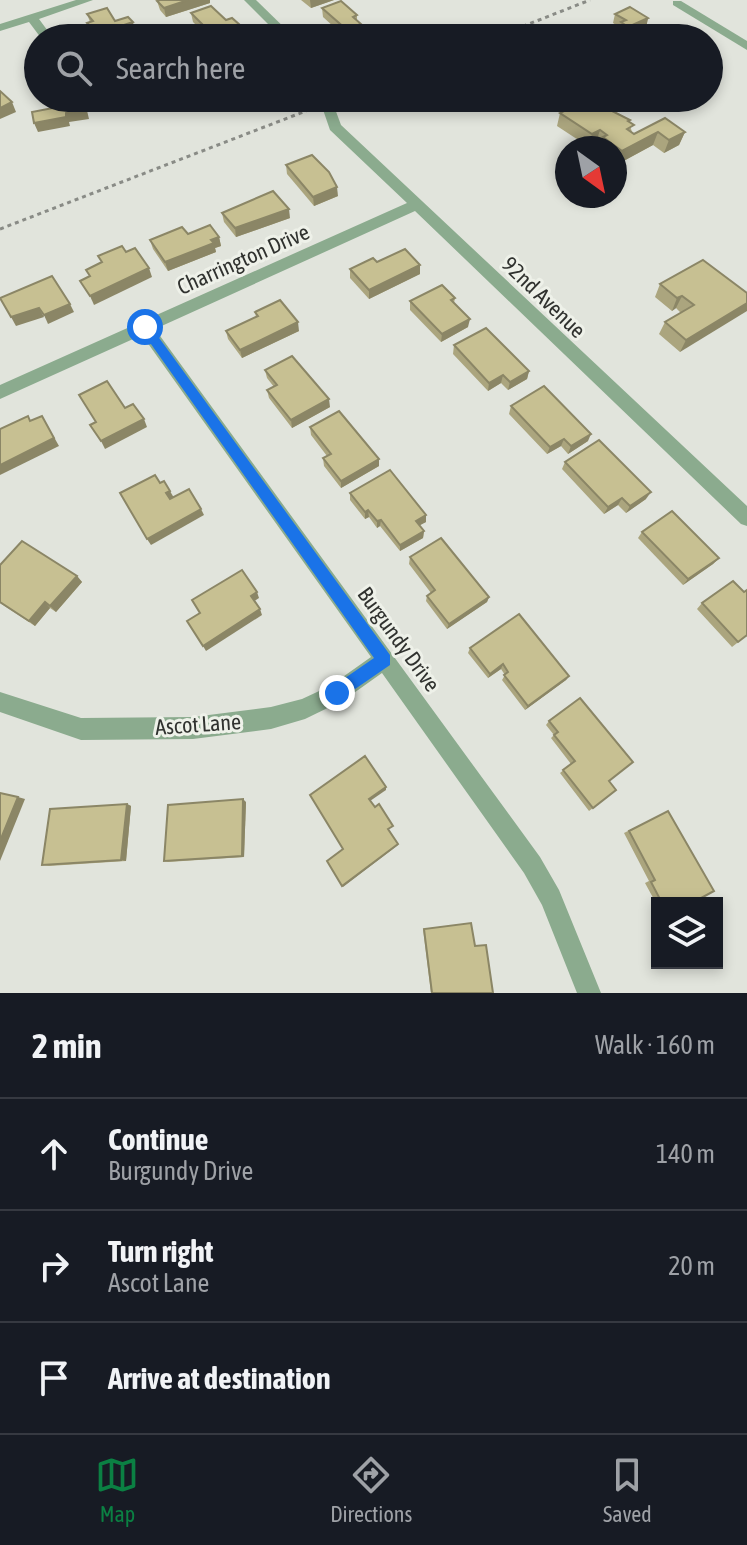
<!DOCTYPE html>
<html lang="en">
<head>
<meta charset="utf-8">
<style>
	:root { --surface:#171b24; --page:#242831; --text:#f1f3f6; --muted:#9ea1a6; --line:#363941; --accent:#0b8043 }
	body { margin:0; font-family:"Asap Condensed",sans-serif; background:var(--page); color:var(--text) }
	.controls { position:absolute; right:24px; bottom:24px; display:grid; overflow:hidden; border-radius:0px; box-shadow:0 4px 12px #0003 }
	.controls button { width:72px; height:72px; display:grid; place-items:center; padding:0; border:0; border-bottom:2px solid var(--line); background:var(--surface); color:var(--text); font:40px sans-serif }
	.compass { position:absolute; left:555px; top:136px; width:72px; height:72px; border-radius:50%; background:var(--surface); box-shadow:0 4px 12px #0003; rotate:147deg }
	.stop { position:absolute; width:24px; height:24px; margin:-18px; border:6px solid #1a73e8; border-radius:50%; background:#fff }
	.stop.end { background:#1a73e8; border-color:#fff; box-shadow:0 2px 8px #0008 }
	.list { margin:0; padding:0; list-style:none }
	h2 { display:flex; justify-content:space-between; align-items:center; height:104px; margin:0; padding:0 32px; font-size:34px }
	h2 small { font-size:26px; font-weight:400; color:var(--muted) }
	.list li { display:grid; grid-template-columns:52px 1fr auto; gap:24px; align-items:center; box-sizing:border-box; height:112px; padding:0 32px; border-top:2px solid var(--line) }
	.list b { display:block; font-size:30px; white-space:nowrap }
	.list p { margin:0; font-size:26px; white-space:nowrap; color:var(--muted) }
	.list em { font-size:26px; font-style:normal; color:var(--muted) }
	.icon { flex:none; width:44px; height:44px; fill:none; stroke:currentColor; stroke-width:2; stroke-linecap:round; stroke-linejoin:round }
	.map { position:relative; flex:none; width:747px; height:993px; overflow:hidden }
	.search { position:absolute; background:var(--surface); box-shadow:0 4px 12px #0003; left:24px; right:24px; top:24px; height:88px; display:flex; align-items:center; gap:20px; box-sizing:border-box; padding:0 28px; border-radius:44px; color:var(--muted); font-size:30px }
	.sheet { height:440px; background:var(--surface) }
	nav { display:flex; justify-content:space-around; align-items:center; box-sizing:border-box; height:112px; border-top:2px solid var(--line); background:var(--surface); font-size:22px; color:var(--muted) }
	nav a { display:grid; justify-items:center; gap:4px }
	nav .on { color:var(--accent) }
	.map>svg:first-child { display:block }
</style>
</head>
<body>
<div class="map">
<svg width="747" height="993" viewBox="0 0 747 993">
	<rect width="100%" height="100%" fill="#e1e4dc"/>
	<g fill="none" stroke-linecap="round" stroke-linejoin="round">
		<g stroke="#898b86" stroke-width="3" stroke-dasharray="4 4" stroke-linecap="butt">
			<path d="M493,38L590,0"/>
			<path d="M0,229L311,109"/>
		</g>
		<g fill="#8bab8e" fill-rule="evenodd">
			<path d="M76,0H93L39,19L53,38H41L29,22L0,31V24Z"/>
			<path d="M244,0H256L295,38H282Z"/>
			<path d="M673,1H681L747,41V50L673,5Z"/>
			<path d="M319,98H331L341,125L747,506V526L741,524L415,211L155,329L540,857L559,890L601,993H577L542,905L524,873L382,673L344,700L305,719L271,729L193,739L81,740L0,712V692L81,718L193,717L271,707L302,699L330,686L371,657L142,335L0,399V385L407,203L330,130Z"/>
		</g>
	</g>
	<g fill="#aba57e">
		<path d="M160,0H210V3L166,17L160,10L157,1Z"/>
		<path d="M301,0H334L311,8Z"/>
		<path d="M322,8L357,15V21L361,33L346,38L323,17Z"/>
		<path d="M191,13L242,35L253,38H209L193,22Z"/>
		<path d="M87,14L115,21L135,31L116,38H95L90,32L87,23L90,22Z"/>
		<path d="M615,14L648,18L646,28L626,37L618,32L619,27L613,23Z"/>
		<path d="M619,110L616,112L630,120L629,122L632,132L634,134L665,118L685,132L679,145L664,153L653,145L618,164L615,162V148H600V146L596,143L589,147L557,126L560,113Z"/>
		<path d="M286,165L338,196L314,206L287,174Z"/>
		<path d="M222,213L290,218L236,237L224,222Z"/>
		<path d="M188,234L219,237L221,246L215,248L216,252L168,271L153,249L150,240Z"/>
		<path d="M377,262L420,274L369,299L350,278V269Z"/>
		<path d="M660,284L747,293L680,352L659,334L665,322L681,313L676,308L672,311L655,297Z"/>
		<path d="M455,298L454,303L468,327L441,342L410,310V301Z"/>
		<path d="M255,312L299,331L242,358L228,339L226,331L256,317Z"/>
		<path d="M454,345L529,371L527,379L508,390L501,383L488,391L453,354Z"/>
		<path d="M265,370L330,407L292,428L269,398L267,390L274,387L267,378Z"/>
		<path d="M511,406L588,441L568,454L561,446L547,454L509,414Z"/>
		<path d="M310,427L379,459V466L341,488L324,466L323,458L327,456L311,435Z"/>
		<path d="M565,462L646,499L626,513L618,505L604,514L562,469Z"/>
		<path d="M350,493L426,522L419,525L424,531L423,538L400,551L380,526L377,528L369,517L365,519L350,500Z"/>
		<path d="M642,532L719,558L713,564L683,585L638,538Z"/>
		<path d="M410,557L489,597L487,602L447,629L426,601L427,596L431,593L409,564Z"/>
		<path d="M0,565L77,576L82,582L56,612L50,608L35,626L0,603Z"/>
		<path d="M747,590V637L746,636L732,647L697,609L702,603L744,592Z"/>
		<path d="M470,648L569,676L566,680L525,710L502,680L505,675L501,669L488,678L468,653Z"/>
		<path d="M549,721L609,781L593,808L589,811L560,773L571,764L551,738L554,735L546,725Z"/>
		<path d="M246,802L244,857L168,862L164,861Z"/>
		<path d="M127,804L131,806L126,861L49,866L42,865Z"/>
		<path d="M668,811L692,903H657V905L645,883L649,881L624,833Z"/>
		<path d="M471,923L475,945H486L493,993H431L423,929Z"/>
	</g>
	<g fill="#8b8666">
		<path d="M188,0H210V3L166,17L164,8Z"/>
		<path d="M310,0H334L311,8Z"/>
		<path d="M648,18L646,28L626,37L628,27Z"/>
		<path d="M133,22L135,31L116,38H98L97,34Z"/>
		<path d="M361,24V33L347,38L346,29Z"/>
		<path d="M241,26L242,36L235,38H215L214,36Z"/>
		<path d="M84,98L89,119L69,122L70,126L38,132L34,123L66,113Z"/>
		<path d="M621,98H623L619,110L600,120L604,107Z"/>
		<path d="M12,102L16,112L0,119V108Z"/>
		<path d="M600,130L596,143L589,147L592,134Z"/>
		<path d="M658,132L653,145L618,164L622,151Z"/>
		<path d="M685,132L679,145L664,153L669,140Z"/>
		<path d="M337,187L338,196L314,206L313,197Z"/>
		<path d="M289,209L290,218L236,237L235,228Z"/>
		<path d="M219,237L221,246L215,248L216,252L168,271L165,262Z"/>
		<path d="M420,265V274L369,299V290Z"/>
		<path d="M149,268L152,277L94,305L90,296Z"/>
		<path d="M682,296L676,308L672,311L677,298Z"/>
		<path d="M747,303V311L680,352L686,340Z"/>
		<path d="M70,304L74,312L48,324L44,315Z"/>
		<path d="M39,308L44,317L16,326L11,317Z"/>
		<path d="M470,319L468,327L441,342L442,334Z"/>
		<path d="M298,322L299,331L242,358L240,350Z"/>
		<path d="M529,371L527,379L508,390L510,382Z"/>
		<path d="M503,375L501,383L488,391L489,383Z"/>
		<path d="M329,399L330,407L292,428L291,420Z"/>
		<path d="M42,416L59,446L0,475V465Z"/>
		<path d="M144,419L147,427L105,449L101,441Z"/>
		<path d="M591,434L588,441L568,454L571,446Z"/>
		<path d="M564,439L561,446L547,454L550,447Z"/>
		<path d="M379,459V466L341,488V481Z"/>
		<path d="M170,491L174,498L169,500L166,493Z"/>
		<path d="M651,492L646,499L626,513L630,506Z"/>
		<path d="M622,498L618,505L604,514L608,507Z"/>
		<path d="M201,509L204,515L151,545L147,539Z"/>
		<path d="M368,510L369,517L365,519V512Z"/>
		<path d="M426,515V522L415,528L416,521Z"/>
		<path d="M381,520L380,526L377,528V521Z"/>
		<path d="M424,531L423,538L400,551V545Z"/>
		<path d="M719,558L713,564L683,585L688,579Z"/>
		<path d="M77,576L82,582L56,612L50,606Z"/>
		<path d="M257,592L259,598L253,602L251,596Z"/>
		<path d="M489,597L487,602L447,629L449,624Z"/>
		<path d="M45,602L50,608L35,626L29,621Z"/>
		<path d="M260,609L262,615L206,651L203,646Z"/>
		<path d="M503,664L501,669L488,678L490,674Z"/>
		<path d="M569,676L566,680L525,710L528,706Z"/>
		<path d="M386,787V790L370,801L369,799Z"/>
		<path d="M18,797L25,799L0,861V841Z"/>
		<path d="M243,799L246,802L244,857L242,856Z"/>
		<path d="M127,804L131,806L126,861L121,860Z"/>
		<path d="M398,844V845L343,887L342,886Z"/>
	</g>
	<g fill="#c7c092" stroke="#8b8666" stroke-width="2">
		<path d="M160,0H188L164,8L157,1Z"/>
		<path d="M341,1L357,15L353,17L361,24L346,29L322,8Z"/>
		<path d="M211,6L226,20L232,18L241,26L214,36L191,13Z"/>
		<path d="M630,7L648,18L628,27L621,22L626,20L615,14Z"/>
		<path d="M107,8L115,21L128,17L133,22L97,34L87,23L93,21L87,14Z"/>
		<path d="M248,33L253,38H232Z"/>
		<path d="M0,91L12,102L0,108Z"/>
		<path d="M58,98H83L86,109L66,113V117L34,123L32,112L53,108L51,99Z"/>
		<path d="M590,98H621L604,107L630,120L628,121L634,125L627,129L634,134L665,118L685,132L669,140L658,132L622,151L603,137L607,135L600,130L592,134L560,113Z"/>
		<path d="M312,155L329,172L337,187L313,197L286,165Z"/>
		<path d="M273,191L289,209L235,228L222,213Z"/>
		<path d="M210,225L219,237L211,240L214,243L165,262L150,240L182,227L188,234Z"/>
		<path d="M122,246L126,252L135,248L149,268L90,296L80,281L90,276L86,270L102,262L98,256Z"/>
		<path d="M405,249L420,265L369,290L350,269L373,258L377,262Z"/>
		<path d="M703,260L747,293V303L686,340L665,322L694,305L682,296L677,298L660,284Z"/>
		<path d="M52,276L70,304L44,315L39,308L11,317L0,298Z"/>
		<path d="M442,285L455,298L451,300L470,319L442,334L410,301Z"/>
		<path d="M280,300L298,322L240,350L226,331L258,316L255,312Z"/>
		<path d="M486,328L529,371L510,382L503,375L489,383L454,345Z"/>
		<path d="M292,356L329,399L291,420L267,390L277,385L265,370Z"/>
		<path d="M107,381L125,408L133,404L144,419L101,441L90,425L96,422L79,395Z"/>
		<path d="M544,386L591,434L571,446L564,439L550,447L511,406Z"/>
		<path d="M339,411L379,459L341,481L323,458L331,454L310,427Z"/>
		<path d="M28,416L30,421L42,416L54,438L0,465V429Z"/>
		<path d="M599,440L651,492L630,506L622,498L608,507L565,462Z"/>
		<path d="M390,470L426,515L416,521L424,531L400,545L381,520L377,521L368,510L365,512L350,493Z"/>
		<path d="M155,475L160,483L164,481L170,491L166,493L170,499L189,489L201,509L147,539L120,493Z"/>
		<path d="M672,511L719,558L688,579L642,532Z"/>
		<path d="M441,538L489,597L449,624L427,596L435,590L410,557Z"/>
		<path d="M22,541L77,576L50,606L45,602L29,621L0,602V565Z"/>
		<path d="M242,570L257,592L251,596L260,609L203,646L187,621L200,613L192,600Z"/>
		<path d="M733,581L744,592L747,590V635L738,642L702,603Z"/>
		<path d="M519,614L569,676L528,706L504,675L508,672L503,664L490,674L470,648Z"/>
		<path d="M580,698L633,762L609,781L616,790L593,808L563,770L575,761L554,735L558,732L549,721Z"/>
		<path d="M365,756L386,787L369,799L375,807L379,804L393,826L388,829L398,844L342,886L327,861L343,849L310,795Z"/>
		<path d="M0,793L18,797L0,841Z"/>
		<path d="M243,799L242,856L164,861L168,805Z"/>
		<path d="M127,804L121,860L42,865L50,809Z"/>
		<path d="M668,811L714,891L692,903H662L651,882L655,880L629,831Z"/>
		<path d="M471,923L475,946L486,945L493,993H432L424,929Z"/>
	</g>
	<path fill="#1a73e8" d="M145,322L149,324L390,655V665L342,698H332V687L374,658L141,330V324Z"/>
	<g text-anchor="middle" stroke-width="6" stroke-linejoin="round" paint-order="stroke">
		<g font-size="22" fill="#30322f" stroke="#eef1e9">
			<text transform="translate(243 259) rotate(-24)" y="8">Charrington Drive</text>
			<text transform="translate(544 297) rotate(44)" y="8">92nd Avenue</text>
			<text transform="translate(399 639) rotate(54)" y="8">Burgundy Drive</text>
			<text transform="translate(198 724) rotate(-4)" y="8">Ascot Lane</text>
		</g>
	</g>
</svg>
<div class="controls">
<button><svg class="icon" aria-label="layers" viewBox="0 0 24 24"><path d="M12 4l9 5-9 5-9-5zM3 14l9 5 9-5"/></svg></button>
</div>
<svg class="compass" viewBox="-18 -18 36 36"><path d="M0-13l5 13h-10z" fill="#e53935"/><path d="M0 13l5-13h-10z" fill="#9ea1a6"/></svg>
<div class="stop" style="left:145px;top:327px"></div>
<div class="stop end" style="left:337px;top:693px"></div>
<div class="search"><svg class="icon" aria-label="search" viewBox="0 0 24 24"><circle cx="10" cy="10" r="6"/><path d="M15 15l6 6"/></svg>Search here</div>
</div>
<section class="sheet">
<h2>2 min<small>Walk · 160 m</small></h2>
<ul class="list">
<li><svg class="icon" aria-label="ahead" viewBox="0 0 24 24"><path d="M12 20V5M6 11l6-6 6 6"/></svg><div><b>Continue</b><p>Burgundy Drive</p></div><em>140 m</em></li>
<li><svg class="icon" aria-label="right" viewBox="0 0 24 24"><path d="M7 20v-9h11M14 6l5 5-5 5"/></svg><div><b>Turn right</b><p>Ascot Lane</p></div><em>20 m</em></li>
<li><svg class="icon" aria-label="arrive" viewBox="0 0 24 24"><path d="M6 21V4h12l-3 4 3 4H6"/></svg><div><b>Arrive at destination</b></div></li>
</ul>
</section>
<nav>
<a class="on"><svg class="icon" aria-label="map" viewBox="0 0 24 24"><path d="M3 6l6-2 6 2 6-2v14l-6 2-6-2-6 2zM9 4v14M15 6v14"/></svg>Map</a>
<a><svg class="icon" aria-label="directions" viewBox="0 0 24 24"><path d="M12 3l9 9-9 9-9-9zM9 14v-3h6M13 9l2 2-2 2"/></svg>Directions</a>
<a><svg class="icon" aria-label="saved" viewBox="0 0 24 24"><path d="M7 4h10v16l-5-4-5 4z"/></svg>Saved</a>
</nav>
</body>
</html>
